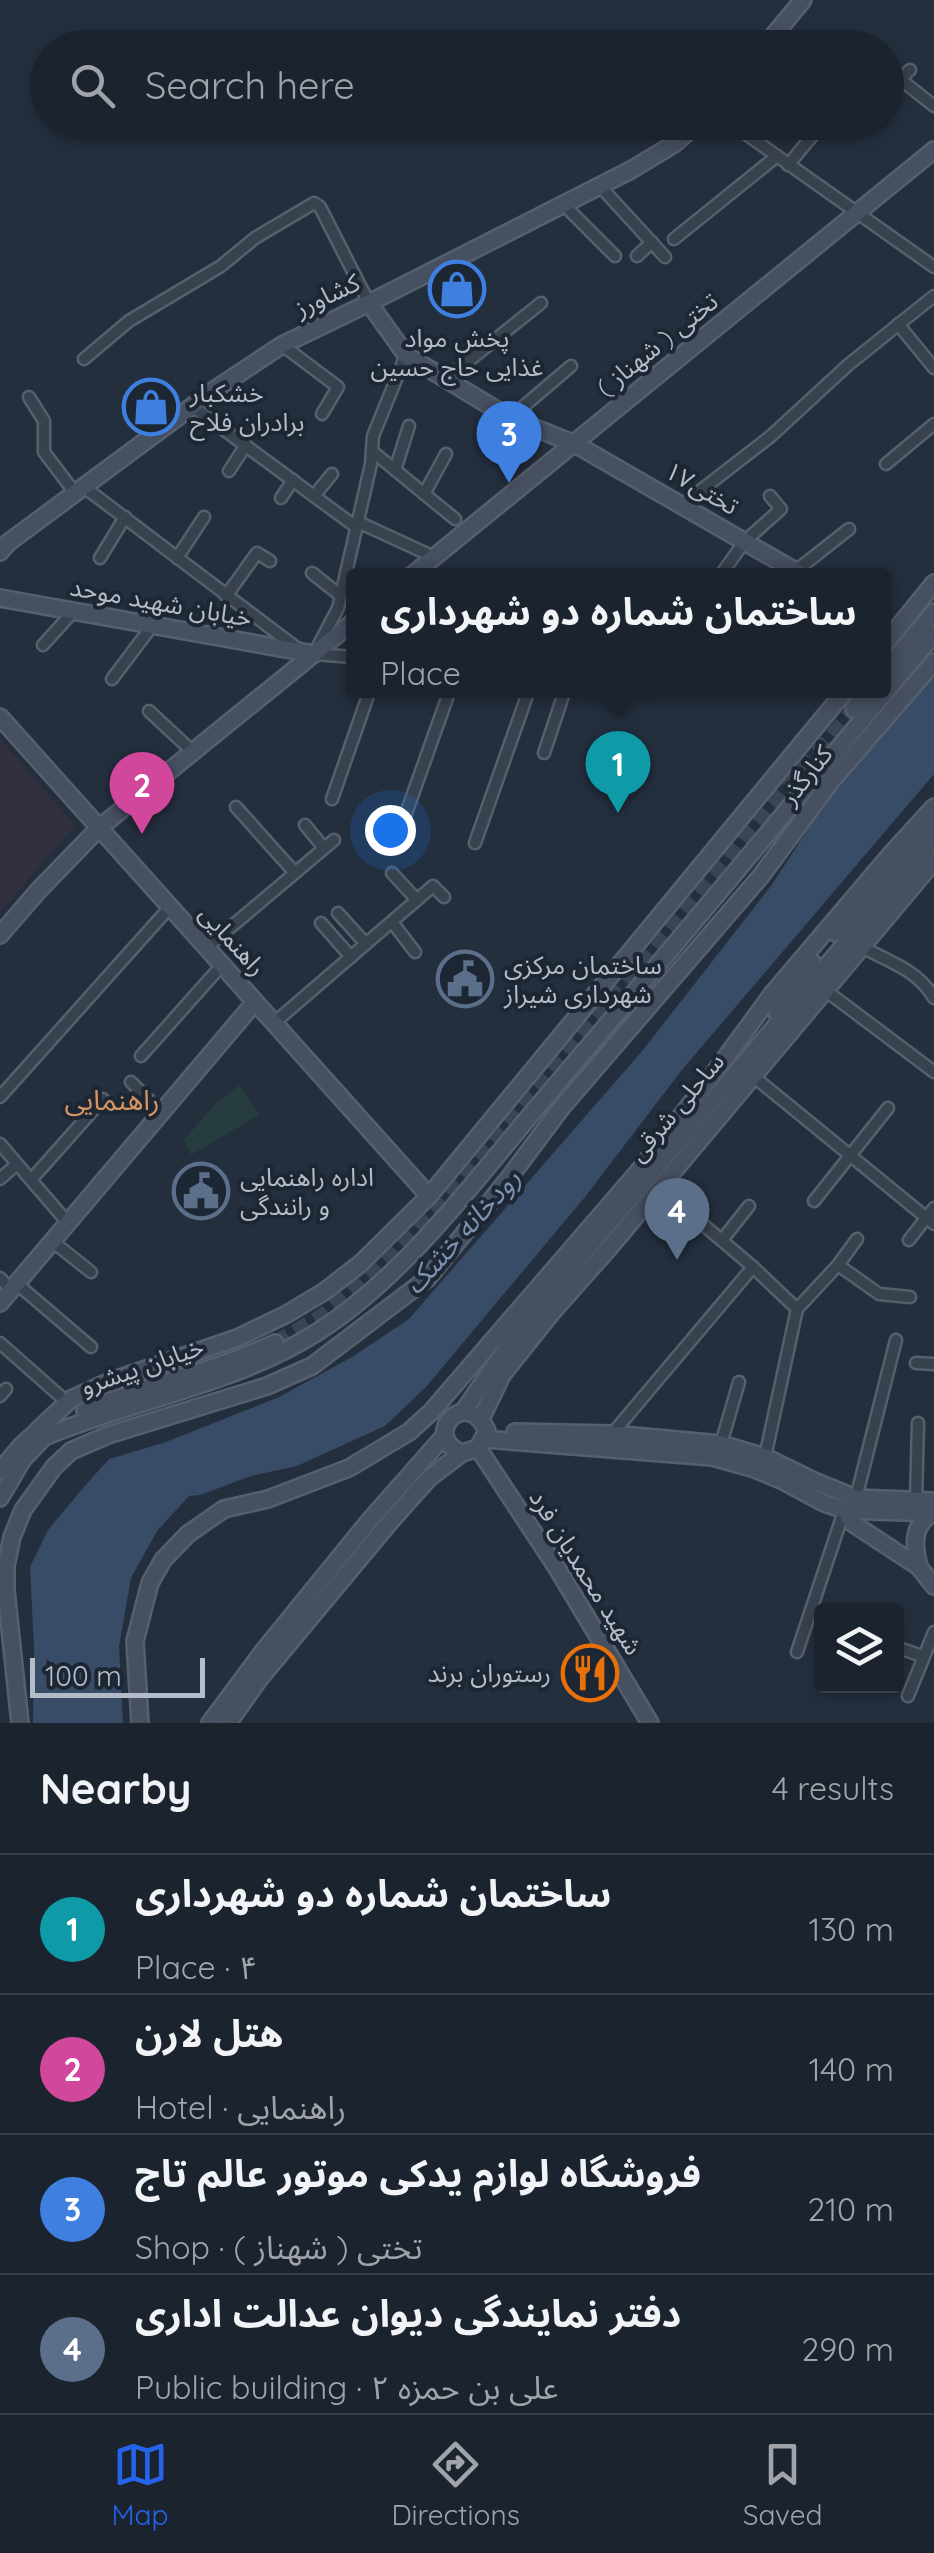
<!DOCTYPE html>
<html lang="en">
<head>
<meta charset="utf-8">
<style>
	:root { --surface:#1b232e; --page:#242b36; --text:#f1f3f6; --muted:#a0a4aa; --line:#39404a; --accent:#2563eb }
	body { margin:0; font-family:Quicksand,"Noto Sans Arabic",sans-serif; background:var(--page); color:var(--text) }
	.controls { position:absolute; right:30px; bottom:30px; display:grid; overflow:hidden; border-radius:10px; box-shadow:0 5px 15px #0003 }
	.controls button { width:90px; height:90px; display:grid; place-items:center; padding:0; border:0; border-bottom:2px solid var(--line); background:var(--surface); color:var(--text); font:50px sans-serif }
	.scale { position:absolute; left:30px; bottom:25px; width:175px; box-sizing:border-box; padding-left:10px; border:5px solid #b4bcc9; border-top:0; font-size:28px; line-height:35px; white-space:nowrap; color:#b4bcc9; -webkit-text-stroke:8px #1d2633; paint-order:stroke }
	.you { position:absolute; left:390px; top:830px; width:35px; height:35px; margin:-25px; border:8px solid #fff; border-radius:50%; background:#1a73e8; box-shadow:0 0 0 15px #1a73e833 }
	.badge { display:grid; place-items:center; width:65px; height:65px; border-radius:50%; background:var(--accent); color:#fff; font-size:32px; font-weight:700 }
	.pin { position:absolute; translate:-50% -82px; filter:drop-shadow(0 2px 5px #0008) }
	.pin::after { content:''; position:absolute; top:52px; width:35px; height:30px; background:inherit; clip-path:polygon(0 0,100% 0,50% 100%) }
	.popup { position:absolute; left:346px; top:568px; width:545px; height:130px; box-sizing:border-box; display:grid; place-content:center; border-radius:10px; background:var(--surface); filter:drop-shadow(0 2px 8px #0005); font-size:32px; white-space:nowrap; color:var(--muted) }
	.popup b { font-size:38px; color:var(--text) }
	.popup::after { content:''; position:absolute; left:50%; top:100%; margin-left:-20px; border:20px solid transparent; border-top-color:var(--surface) }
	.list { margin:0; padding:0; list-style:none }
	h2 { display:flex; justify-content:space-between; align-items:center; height:130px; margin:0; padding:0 40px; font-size:42px }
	h2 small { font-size:32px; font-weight:400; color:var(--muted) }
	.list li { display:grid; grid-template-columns:65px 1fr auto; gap:30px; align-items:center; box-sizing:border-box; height:140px; padding:0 40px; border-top:2px solid var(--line) }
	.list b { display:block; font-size:38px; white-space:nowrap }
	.list p { margin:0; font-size:32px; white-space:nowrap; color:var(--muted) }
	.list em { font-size:32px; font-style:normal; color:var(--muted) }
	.icon { flex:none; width:55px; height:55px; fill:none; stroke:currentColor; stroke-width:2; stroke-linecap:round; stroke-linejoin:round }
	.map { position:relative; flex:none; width:934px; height:1723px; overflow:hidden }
	.search { position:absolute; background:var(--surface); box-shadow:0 5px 15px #0003; left:30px; right:30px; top:30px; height:110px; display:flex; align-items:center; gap:25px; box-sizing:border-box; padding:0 35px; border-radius:55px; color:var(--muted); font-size:38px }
	.sheet { height:690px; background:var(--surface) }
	nav { display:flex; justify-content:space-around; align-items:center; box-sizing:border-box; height:140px; border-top:2px solid var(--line); background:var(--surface); font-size:28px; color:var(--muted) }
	nav a { display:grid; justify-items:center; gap:5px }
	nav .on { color:var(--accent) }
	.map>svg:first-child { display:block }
</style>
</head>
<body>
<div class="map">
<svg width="934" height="1723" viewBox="0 0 934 1723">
	<rect width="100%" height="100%" fill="#242f3e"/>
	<path fill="#32303f" d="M0,739L75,825L0,912Z"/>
	<path fill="#263c3f" d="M240,1085L259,1115L191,1155L184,1140L217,1102Z"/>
	<path fill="#394c67" d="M934,672V774L681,1071L585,1197L426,1387L385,1426L297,1466L251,1476L200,1495L189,1496L157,1531L131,1578L119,1646L123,1723H33L34,1647L30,1567L48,1530L83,1488L109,1459L166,1442L279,1397L352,1357L409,1319L643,1050L771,886L834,789Z"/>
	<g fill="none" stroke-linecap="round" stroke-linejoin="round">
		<path stroke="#3a4453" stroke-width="15" stroke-dasharray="15 8" stroke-linecap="butt" d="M275,1343L320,1317L360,1285L389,1256L533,1093L854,709"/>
		<g stroke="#565f6c" stroke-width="15">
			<g id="street">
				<path d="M910,70L900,79L934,106"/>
				<path d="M729,122L934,267"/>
				<path d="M788,165L824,122"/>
				<path d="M600,186L665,257"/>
				<path d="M564,205L615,256"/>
				<path d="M674,239L777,156"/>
				<path d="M637,256L652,242"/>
				<path d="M898,324L934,368"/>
				<path d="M282,345L338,387L322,414"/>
				<path d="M84,359L129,321L221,266L255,238L314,203L320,207L369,303"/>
				<path d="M446,379L541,303"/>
				<path d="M29,397L44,421V452L75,493"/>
				<path d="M193,407L356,527"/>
				<path d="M510,418L571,366"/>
				<path d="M372,451L455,519"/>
				<path d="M886,464L934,424"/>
				<path d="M395,470L409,426"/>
				<path d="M229,471L246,445"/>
				<path d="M84,487L298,649"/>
				<path d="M424,494L446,454"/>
				<path d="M314,496L332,474"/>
				<path d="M281,498L293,480"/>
				<path d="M682,505L771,436L848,365L934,296"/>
				<path d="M358,522L434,557"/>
				<path d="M100,558L125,517"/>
				<path d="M177,558L204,517"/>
				<path d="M797,570L849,529"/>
				<path d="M312,573L341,596"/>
				<path d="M720,576L745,541L781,509L770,496"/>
				<path d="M226,596L257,553L270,561"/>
				<path d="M43,645L73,612"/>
				<path d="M353,657L314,654L338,608L371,464L373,436L406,355"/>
				<path d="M112,679L152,626"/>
				<path d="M149,711L193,752"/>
				<path d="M544,753L565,690"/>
				<path d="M332,799L370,690"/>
				<path d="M236,807L295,873"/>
				<path d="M403,822L450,690"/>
				<path d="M305,825L324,848"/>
				<path d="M475,843L529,690"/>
				<path d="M392,873L417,900"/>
				<path d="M338,913L366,944"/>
				<path d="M392,922L415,952"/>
				<path d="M321,923L351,957"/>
				<path d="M861,946C889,963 916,968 934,998"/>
				<path d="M206,948L334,840"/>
				<path d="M825,990L934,1072"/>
				<path d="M274,1023L433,886L444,897"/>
				<path d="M141,1056L222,965"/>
				<path d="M753,1076L934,1224"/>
				<path d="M131,1082L161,1112"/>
				<path d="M0,1097L170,907"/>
				<path d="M0,1144L68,1223"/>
				<path d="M0,1179L17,1164"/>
				<path d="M31,1180L103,1099"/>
				<path d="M660,1188L753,1267L797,1309"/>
				<path d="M814,1201L888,1108"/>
				<path d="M722,1240L749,1206"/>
				<path d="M909,1240L934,1208"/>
				<path d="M52,1241L91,1272"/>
				<path d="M838,1265L879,1294L910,1297"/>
				<path d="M0,1278L11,1290"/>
				<path d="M16,1283L91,1347"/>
				<path d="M797,1309L838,1265L857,1239"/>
				<path d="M0,1343L60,1396"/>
				<path d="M916,1363L934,1364"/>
				<path d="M0,1396L6,1389"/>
				<path d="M612,1434L753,1267"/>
				<path d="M721,1444L739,1382"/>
				<path d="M765,1457L797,1309"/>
				<path d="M856,1498L896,1340"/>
				<path d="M916,1500L918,1423"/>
				<path d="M896,1647L922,1656"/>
				<path d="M797,1652L844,1511"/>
				<path d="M908,1696L934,1632"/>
			</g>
		</g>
		<g stroke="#565f6c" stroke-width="20">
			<g id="secondary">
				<path d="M763,48L803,0"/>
				<path d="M369,303L406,355L510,418L575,444L804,576"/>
				<path d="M0,552L9,542L217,388L282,345L369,303L631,170L674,144L699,122"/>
				<path d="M411,576L934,150"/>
				<path d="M0,598L314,654"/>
				<path d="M883,646L934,583"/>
				<path d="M883,673L934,612"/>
				<path d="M854,709L869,690"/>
				<path d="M0,717L429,1196"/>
				<path d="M836,933L934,824"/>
				<path d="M0,935L38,891L99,828L353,622"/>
				<path d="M777,1013L812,962"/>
				<path d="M0,1303L255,1002"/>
				<path d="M85,1411C147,1385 214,1372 275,1343"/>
				<path d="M463,1412L521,1327L934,839"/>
				<path d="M481,1419L502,1375L553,1311L609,1248L934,861"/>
				<path d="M38,1430L71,1399L108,1382L237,1338L287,1314L325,1291L360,1264L429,1196L846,690"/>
				<path d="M515,1432L612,1434L721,1444L765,1457L814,1481L856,1498L934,1501"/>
				<path d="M44,1437C135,1399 235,1385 319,1331C408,1274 481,1172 550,1092C679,941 806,787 934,634"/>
				<path d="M484,1439L712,1457L752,1468L781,1480L824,1503L845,1510L934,1513"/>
				<path d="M478,1448L557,1568L650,1723"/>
				<path d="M0,1471L21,1446L41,1428"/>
				<path d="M0,1498L23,1459L48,1433"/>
				<path d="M845,1510L852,1523L919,1567L934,1586"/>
				<path d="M919,1567C914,1546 911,1525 933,1513"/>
				<path d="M20,1723L6,1590V1566L12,1537L23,1510L54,1467L71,1451L108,1435L267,1386L312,1366L428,1278L509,1178L562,1107L761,876L831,781L934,662"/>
				<path d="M140,1723L135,1641L150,1583L163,1560L188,1534L224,1509L268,1499L349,1468L409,1432L431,1412L638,1172L715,1072L773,993L891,854L934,807"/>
				<path d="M210,1723L265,1649L370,1520L445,1435"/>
				<path d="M228,1723L260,1678L389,1523L429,1478L462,1453L478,1448L487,1431C466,1384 420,1437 462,1453"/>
			</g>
		</g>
		<use href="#street" stroke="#38414e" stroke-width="10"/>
		<use href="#secondary" stroke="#465061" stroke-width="15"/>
	</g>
	<defs>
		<g id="shop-ring" transform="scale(2.875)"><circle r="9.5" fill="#1d2633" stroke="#3f7fe0" stroke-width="1.5"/><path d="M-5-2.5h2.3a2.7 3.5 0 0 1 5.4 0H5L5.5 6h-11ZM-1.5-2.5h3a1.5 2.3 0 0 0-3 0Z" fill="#3f7fe0"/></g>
		<g id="civic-ring" transform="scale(2.875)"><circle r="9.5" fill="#1d2633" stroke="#5c6f8a" stroke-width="1.5"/><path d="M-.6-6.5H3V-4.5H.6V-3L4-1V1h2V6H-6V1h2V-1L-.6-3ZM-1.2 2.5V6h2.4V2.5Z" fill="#5c6f8a"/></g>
		<g id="restaurant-ring" transform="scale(2.875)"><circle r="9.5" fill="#1d2633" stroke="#e8710a" stroke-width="1.5"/><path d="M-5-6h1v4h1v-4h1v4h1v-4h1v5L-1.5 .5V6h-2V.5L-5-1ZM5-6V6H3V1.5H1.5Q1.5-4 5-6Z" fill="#e8710a"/></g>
	</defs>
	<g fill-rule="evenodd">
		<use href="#shop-ring" x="457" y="289"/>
		<use href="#shop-ring" x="151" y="407"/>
		<use href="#civic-ring" x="465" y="979"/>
		<use href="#civic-ring" x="201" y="1191"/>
		<use href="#restaurant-ring" x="590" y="1673"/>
	</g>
	<g text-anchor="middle" stroke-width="8" stroke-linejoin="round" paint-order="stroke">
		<g font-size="25" fill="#b4bcc9" stroke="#1d2633">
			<text transform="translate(327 295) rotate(-25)" y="9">کشاورز</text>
			<text transform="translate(657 344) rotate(-39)" y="9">تختی ( شهناز )</text>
			<text transform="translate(702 488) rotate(30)" y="9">تختی۱۷</text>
			<text transform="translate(161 602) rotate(10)" y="9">خیابان شهید موحد</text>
			<text transform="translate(806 775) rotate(-52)" y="9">کنارگذر</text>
			<text transform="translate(233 940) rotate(48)" y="9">راهنمایی</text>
			<text transform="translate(676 1107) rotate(-50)" y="9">ساحلی شرقی</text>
			<text transform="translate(142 1366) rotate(-19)" y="9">خیابان پیشرو</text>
			<text transform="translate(586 1572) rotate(58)" y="9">شهید محمدیان فرد</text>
		</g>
		<g font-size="25" fill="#b4bcc9" stroke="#1d2633" text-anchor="start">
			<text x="457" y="347" text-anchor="middle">پخش مواد<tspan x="457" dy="29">غذایی حاج حسین</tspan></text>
			<text x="190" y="402">خشکبار<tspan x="190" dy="29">برادران فلاح</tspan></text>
			<text x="504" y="974">ساختمان مرکزی<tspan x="504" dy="29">شهرداری شیراز</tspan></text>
			<text x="240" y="1186">اداره راهنمایی<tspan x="240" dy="29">و رانندگی</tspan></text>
			<text x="551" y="1682" text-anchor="end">رستوران برند</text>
		</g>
		<g font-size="28" fill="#d59563" stroke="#1d2633">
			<text x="112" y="1110">راهنمایی</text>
		</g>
		<g font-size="28" font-style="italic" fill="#7c92b1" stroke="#1d2633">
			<text transform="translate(462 1231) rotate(-48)" y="10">رودخانه خشک</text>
		</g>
	</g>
</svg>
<div class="controls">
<button><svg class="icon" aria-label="layers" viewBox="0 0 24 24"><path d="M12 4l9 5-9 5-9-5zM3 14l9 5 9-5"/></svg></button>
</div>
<div class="scale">100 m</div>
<div class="you"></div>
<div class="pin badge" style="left:618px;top:813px;background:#0f9aa8">1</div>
<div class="popup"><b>ساختمان شماره دو شهرداری</b>Place</div>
<div class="pin badge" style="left:142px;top:834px;background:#d1479c">2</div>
<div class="pin badge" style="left:509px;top:483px;background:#3f7fe0">3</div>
<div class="pin badge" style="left:677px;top:1260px;background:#5c6f8a">4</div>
<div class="search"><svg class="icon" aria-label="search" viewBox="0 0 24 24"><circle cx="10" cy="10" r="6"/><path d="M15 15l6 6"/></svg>Search here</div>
</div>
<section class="sheet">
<h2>Nearby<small>4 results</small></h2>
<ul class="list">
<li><span class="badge" style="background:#0f9aa8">1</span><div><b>ساختمان شماره دو شهرداری</b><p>Place · ۴</p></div><em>130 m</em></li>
<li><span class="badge" style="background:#d1479c">2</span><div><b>هتل لارن</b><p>Hotel · راهنمایی</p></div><em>140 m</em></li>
<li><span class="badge" style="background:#3f7fe0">3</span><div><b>فروشگاه لوازم یدکی موتور عالم تاج</b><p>Shop · تختی ( شهناز )</p></div><em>210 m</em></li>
<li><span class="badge" style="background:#5c6f8a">4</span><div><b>دفتر نمایندگی دیوان عدالت اداری</b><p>Public building · ۲ علی بن حمزه</p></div><em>290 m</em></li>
</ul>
</section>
<nav>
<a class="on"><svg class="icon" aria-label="map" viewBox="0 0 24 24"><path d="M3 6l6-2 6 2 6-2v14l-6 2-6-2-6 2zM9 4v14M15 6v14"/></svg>Map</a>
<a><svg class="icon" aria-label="directions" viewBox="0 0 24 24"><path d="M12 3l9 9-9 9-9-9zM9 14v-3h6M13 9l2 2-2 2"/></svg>Directions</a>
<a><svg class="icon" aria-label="saved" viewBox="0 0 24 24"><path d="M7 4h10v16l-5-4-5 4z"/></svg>Saved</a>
</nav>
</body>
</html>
